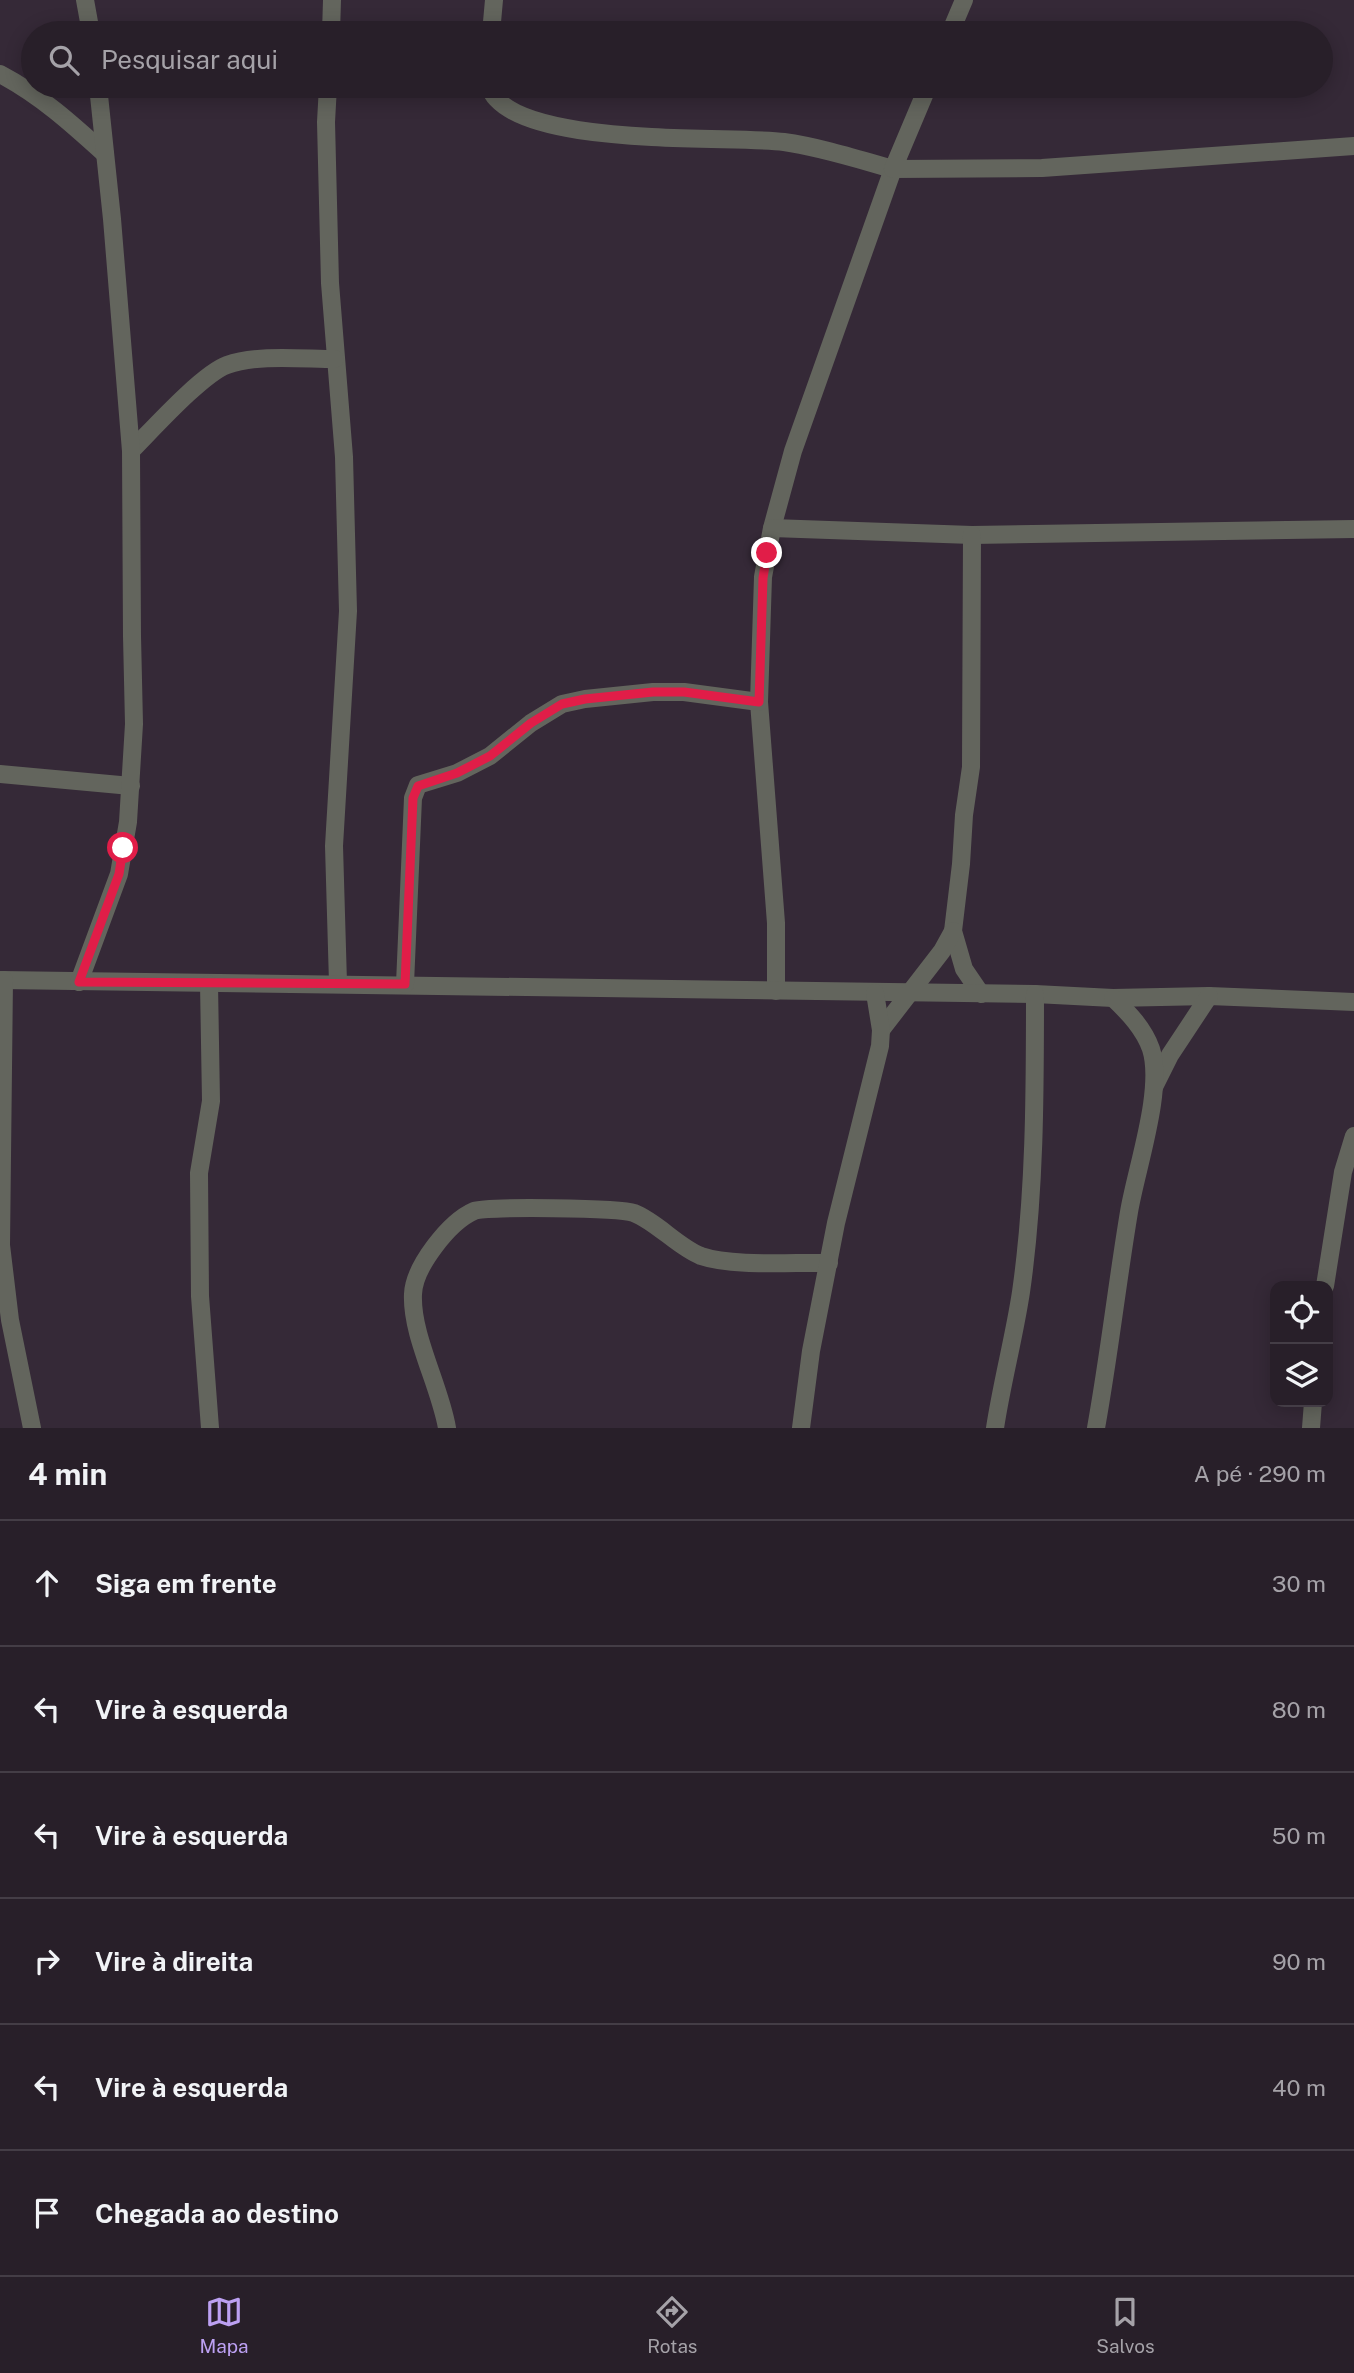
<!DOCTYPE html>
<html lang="pt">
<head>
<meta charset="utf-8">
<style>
	:root { --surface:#281f29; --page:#342c35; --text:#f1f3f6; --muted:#a5a2a8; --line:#443d46; --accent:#bca0f2 }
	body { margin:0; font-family:"Public Sans",sans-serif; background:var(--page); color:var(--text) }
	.controls { position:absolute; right:21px; bottom:21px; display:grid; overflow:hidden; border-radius:14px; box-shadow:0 4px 18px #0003 }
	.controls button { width:63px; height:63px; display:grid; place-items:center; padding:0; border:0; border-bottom:2px solid var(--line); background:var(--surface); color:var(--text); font:35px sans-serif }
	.stop { position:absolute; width:21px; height:21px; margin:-16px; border:5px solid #e11d48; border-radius:50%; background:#fff }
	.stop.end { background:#e11d48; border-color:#fff; box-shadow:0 2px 7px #0008 }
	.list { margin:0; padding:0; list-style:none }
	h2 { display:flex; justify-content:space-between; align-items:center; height:91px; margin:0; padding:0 28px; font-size:30px }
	h2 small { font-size:23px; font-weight:400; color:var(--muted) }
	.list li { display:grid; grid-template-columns:46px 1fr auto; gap:21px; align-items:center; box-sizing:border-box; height:126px; padding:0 28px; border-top:2px solid var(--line) }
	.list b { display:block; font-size:26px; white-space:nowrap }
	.list em { font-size:23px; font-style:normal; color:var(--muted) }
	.icon { flex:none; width:38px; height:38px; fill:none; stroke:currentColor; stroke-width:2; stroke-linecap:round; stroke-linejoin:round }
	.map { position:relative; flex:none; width:1354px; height:1428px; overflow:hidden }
	.search { position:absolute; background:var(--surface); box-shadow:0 4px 18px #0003; left:21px; right:21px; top:21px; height:77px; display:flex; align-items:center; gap:18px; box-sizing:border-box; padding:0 24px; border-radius:38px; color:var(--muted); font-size:26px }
	.sheet { height:847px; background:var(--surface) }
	nav { display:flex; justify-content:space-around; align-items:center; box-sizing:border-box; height:98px; border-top:2px solid var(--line); background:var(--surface); font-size:19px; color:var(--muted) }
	nav a { display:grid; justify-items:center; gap:4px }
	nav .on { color:var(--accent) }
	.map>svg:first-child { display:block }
</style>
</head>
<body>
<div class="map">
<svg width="1354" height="1428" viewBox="0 0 1354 1428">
	<rect width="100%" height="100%" fill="#352937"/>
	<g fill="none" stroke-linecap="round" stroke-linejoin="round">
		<g stroke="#63655d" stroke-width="18">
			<path d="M85,0L91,33"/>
			<path d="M331,33L332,0"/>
			<path d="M491,33L494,0"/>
			<path d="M950,33L964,0"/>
			<path d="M0,74C40,95 72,124 105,154"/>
			<path d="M328,86L326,122L330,283L344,457L348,611L334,846L338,983"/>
			<path d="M489,86C508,149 727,135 784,142C820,147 857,159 893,169L793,451L772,528L763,577L759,702L776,923V991"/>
			<path d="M928,86L893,169L1042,168L1354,146"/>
			<path d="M131,451C151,431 202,374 227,365C257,354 303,359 335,359"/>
			<path d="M772,528L972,535L1354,529"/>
			<path d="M972,535L971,767L964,815L961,864L953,931L964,969L981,994"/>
			<path d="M0,774L131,786"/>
			<path d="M0,980L1035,994L1113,998L1209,996L1354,1002"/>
			<path d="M4,980L1,1245L10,1320L32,1428"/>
			<path d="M79,982L119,874L128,822L134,724L132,636L131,451L112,219L98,86"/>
			<path d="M209,984L211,1101L199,1173L200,1296L210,1428"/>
			<path d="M405,984L413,798L418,785L457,773L490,756L531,723L562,704L585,699L653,692H684L759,702"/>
			<path d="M881,1030L942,951L953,931"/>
			<path d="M1154,1087L1170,1055L1209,996"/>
			<path d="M1325,1286L1343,1172L1354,1136"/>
			<path d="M447,1428C440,1386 411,1335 413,1294C414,1267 449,1222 474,1211C486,1206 620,1208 634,1213C657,1222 678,1247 701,1256C733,1267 794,1262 829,1263"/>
			<path d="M801,1428L811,1351L836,1223L880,1046L881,1030L875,993"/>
			<path d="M995,1428C1002,1382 1014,1338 1021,1292C1035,1194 1035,1093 1035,994"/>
			<path d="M1096,1428C1109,1356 1117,1284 1129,1212C1136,1169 1164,1090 1151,1049C1144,1029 1129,1013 1113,998"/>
			<path d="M1311,1428L1313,1402"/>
		</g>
	</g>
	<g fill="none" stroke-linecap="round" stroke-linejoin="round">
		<path stroke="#e11d48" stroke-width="9" d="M123,848L119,874L79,982L405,984L413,798L418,786L457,773L490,756L531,723L562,704L585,699L653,692H684L759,702L763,578L767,553"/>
	</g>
</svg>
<div class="controls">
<button><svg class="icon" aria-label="locate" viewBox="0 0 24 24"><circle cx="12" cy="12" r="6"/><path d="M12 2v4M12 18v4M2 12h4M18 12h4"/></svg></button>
<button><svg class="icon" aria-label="layers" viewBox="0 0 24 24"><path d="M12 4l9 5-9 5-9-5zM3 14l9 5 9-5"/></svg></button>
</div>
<div class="stop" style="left:123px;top:848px"></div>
<div class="stop end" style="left:767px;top:553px"></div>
<div class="search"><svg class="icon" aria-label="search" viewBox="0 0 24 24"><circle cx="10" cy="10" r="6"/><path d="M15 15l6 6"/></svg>Pesquisar aqui</div>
</div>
<section class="sheet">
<h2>4 min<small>A pé · 290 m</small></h2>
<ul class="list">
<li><svg class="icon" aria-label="ahead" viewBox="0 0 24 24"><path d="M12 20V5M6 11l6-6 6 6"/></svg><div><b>Siga em frente</b></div><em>30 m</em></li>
<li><svg class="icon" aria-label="left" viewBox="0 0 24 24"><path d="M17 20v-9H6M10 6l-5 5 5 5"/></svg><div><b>Vire à esquerda</b></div><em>80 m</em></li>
<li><svg class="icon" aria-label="left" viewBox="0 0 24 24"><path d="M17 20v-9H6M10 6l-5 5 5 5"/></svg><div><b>Vire à esquerda</b></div><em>50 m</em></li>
<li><svg class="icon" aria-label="right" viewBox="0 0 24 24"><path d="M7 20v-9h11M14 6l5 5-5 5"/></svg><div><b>Vire à direita</b></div><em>90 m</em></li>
<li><svg class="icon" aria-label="left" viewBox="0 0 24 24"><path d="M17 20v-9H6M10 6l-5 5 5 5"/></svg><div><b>Vire à esquerda</b></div><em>40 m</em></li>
<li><svg class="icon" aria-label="arrive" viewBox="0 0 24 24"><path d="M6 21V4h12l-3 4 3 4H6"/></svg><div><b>Chegada ao destino</b></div></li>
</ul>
</section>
<nav>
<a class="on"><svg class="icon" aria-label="map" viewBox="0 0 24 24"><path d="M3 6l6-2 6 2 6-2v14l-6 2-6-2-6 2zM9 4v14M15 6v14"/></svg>Mapa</a>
<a><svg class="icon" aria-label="directions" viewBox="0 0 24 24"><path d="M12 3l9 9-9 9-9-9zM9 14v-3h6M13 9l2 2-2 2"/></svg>Rotas</a>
<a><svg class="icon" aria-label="saved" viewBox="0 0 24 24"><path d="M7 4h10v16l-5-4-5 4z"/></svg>Salvos</a>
</nav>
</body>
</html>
